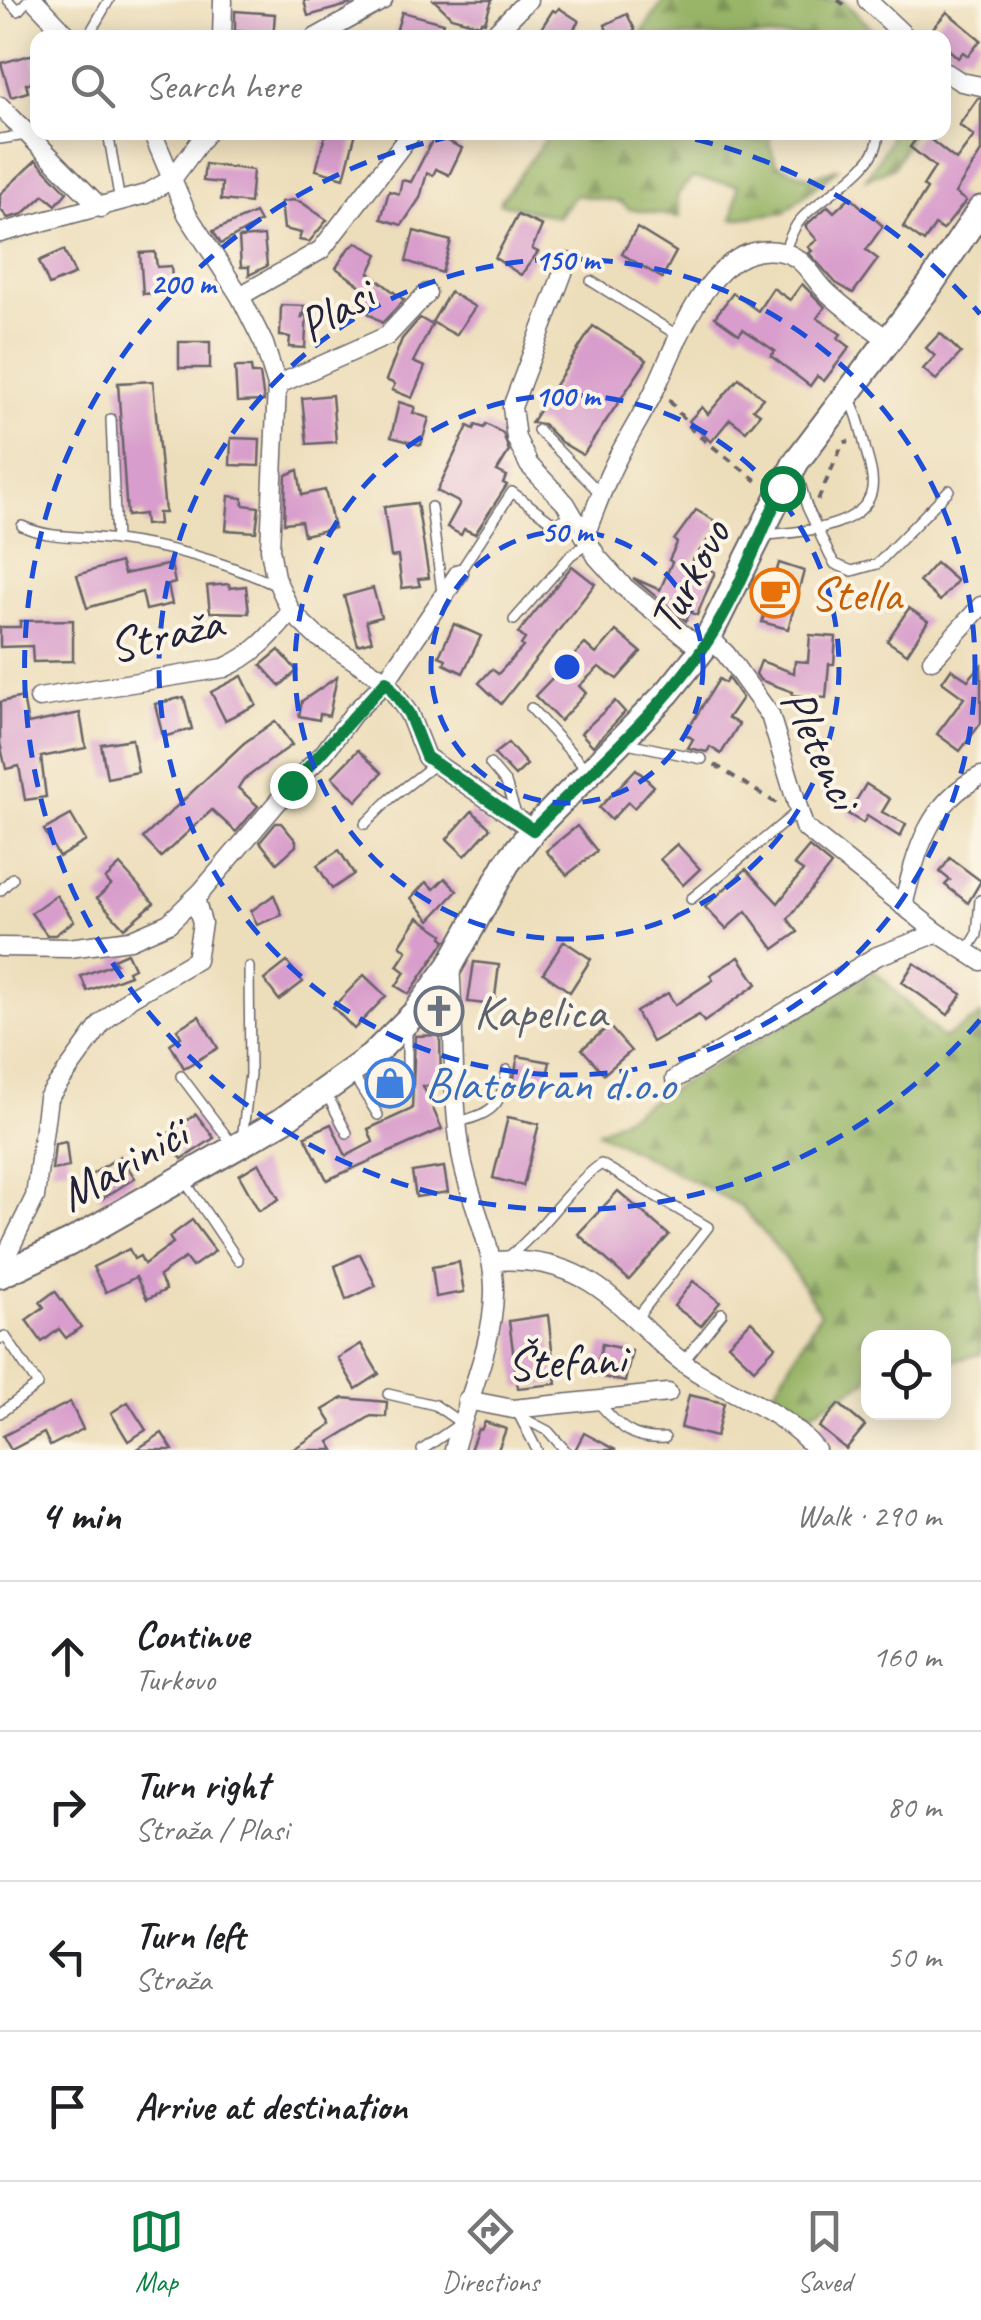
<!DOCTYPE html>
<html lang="en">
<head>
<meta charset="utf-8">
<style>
	:root { --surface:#fff; --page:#f6f6f6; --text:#202124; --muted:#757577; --line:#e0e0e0; --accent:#0b8043 }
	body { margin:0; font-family:Caveat,sans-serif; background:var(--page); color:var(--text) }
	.controls { position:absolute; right:30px; bottom:30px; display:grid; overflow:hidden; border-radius:20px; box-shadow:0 5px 25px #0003 }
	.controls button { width:90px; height:90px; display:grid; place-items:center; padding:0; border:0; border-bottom:2px solid var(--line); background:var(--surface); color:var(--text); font:50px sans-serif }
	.stop { position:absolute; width:30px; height:30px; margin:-22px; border:8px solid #0b8043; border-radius:50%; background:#fff }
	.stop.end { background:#0b8043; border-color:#fff; box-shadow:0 2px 10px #0008 }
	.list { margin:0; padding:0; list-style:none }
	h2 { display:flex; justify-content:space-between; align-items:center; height:130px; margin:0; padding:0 40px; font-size:42px }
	h2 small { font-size:32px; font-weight:400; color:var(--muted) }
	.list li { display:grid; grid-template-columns:65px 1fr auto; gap:30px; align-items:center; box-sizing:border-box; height:150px; padding:0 40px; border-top:2px solid var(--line) }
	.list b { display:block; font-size:38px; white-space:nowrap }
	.list p { margin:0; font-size:32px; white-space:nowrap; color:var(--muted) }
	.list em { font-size:32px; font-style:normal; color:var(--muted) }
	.icon { flex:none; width:55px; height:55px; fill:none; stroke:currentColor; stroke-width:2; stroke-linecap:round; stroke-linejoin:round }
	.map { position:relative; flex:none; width:981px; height:1450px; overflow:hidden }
	.search { position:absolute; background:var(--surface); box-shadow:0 5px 25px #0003; left:30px; right:30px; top:30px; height:110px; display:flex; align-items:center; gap:25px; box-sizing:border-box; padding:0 35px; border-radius:20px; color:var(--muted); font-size:38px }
	.sheet { height:730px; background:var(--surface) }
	nav { display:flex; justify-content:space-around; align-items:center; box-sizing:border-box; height:140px; border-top:2px solid var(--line); background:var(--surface); font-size:28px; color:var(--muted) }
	nav a { display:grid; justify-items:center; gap:5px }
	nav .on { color:var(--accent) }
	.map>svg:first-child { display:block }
</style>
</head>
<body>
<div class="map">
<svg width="981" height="1450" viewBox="0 0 981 1450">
	<defs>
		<pattern id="forest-firs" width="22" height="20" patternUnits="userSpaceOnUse" patternTransform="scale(2.5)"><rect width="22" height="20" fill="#98b567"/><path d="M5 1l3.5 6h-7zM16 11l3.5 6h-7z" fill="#7c9356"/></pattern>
	</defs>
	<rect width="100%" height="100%" fill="#fcf5e5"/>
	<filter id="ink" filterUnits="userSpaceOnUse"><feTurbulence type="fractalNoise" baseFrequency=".01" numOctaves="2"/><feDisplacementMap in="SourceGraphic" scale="20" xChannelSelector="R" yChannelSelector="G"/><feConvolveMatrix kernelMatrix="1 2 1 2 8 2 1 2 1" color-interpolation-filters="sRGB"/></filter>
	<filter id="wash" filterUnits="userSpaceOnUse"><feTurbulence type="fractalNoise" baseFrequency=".0048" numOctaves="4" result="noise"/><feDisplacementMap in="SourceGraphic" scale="40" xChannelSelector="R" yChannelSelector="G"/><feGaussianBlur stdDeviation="2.25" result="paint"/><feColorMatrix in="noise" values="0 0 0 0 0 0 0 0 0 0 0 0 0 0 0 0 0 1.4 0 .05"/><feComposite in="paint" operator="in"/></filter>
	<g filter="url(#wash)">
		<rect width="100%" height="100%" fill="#eddebb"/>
		<g fill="url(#forest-firs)" stroke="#5d6c51" stroke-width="2.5">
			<path d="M664,0H842L881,37H639Z"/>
			<path d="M569,132L774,133L768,138L776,164L811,178L839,168L784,212L733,219L738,185L692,178L677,195L680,217L629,209L621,202L575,195L558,217L499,203L550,133L567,136Z"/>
			<path d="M888,133H912L894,167L866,179L890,140Z"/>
			<path d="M875,971L943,1039L981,1015V1354L944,1363V1338H868V1380L810,1413L784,1411L775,1390L820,1313L785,1258L741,1206L598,1132Z"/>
		</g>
		<g id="blocks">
			<g fill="#d89dcc">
				<path d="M304,0H350L351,4L308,16Z"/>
				<path d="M434,0H492L485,22L481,21L480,25L451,17Z"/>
				<path d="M559,8L579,21L568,38H535L553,10L556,12Z"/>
				<path d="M235,11L275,14L273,38H244L245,32L235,31Z"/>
				<path d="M402,12L443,23L439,38H406L407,35L396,32Z"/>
				<path d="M947,12L981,40L968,56L963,52L958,58L944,45V38H924Z"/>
				<path d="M627,14L635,30L621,38H609L605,25Z"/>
				<path d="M34,54L38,81L26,84L28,92L11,97L1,63Z"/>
				<path d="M978,98H981V152L955,193L966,201L943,230L935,225L924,242L903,227L927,189L923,186L935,167L910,147L921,132L956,160L974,136L959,125Z"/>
				<path d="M326,132H356L344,178L316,170Z"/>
				<path d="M435,135L462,148L449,175L436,169L433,175L427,173L420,198L402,225L381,219L389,191L399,194L402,180L411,182Z"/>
				<path d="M36,160L67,192L56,205L44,195L23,214L8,218L0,209V194Z"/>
				<path d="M205,164L253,170L250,203L221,200L222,183L203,181Z"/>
				<path d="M850,197L883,226L866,250L878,259L853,293L836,283L809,253L812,251L808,247L817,240L805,226L828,206L834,212Z"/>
				<path d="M292,200L301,202L327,220L309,242L299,240L301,233L284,229L281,202Z"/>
				<path d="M255,213L260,222L221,244L213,231Z"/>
				<path d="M518,215L542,226L532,249L538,252L521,275L495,258Z"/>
				<path d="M637,228L676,252L662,278L622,254Z"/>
				<path d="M414,231L451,241L442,273L406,261Z"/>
				<path d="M264,236L267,266L249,275V267H241L239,238Z"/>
				<path d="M357,243L378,254L369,273L404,300L382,323L359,306L366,297L362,293L365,289L336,268L348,249Z"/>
				<path d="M64,250L75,274L49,285L39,261Z"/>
				<path d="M155,252L157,267L171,266L173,292L143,294L140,253Z"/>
				<path d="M802,284L825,307L817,318L841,334L838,338L850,347L824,381L817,376L810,386L771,356L775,351L743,329L739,334L715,317L733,293L758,311L773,288L790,300Z"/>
				<path d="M450,292L475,307L456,335L432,322Z"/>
				<path d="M281,305L305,306L301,319L307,311L305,348L289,347L290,337L280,336Z"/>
				<path d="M420,318L432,325L413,362L425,367L412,398L392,390L395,384L386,380L402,339Z"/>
				<path d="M593,326L647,360L583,455L561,442L543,424L531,423Z"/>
				<path d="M940,333L961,353L936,380L923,369L935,356L926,348Z"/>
				<rect x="179" y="342" width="31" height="26"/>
				<path d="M235,367H251L252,374H260L264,401L237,402Z"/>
				<path d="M739,378L763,398L753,409L760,414L746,431L730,419L711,442L689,421L702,407L708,414Z"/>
				<path d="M153,381L165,513H158L159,524L145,525L144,514L127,516L118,383Z"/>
				<path d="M332,395L336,442L307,444L302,398Z"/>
				<path d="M399,402L415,407L413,413L429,418L421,445L391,437Z"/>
				<path d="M486,424L503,433L509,451L497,471L507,476L503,483L507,485L475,534L464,529L461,535L447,527L460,503L437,491L468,426L474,429L476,425L484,428Z"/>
				<path d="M231,438L260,439L259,466L230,465Z"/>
				<path d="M298,470L302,495L325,490L334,528L304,535L301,521L284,523L286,475Z"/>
				<path d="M229,496L243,498V505L259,507L256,532L226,530Z"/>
				<path d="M417,503L429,578L418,579L420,586L402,588L398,556L391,557L384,507Z"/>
				<path d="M696,510L720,524L692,561L715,572L697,615L690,612L686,621L633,578L660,590L672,562L669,560L677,543L674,540Z"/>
				<path d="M120,562L124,574L171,564L175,583L168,585L172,604L146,610L142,592L87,608L77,575Z"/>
				<path d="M779,563L804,571L788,629L762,622Z"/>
				<path d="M936,563L957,581L940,601L919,582Z"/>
				<path d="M572,566L595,584L501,704L479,683L492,669L498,674L523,647L521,645L525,639L518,633Z"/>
				<path d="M229,584L230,588L246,586L249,613L210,612L207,586Z"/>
				<path d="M373,588L381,617L366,621L372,641L358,645L344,596Z"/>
				<path d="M909,608L928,621L907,654L887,641Z"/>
				<path d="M73,620V661L33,662L32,646L0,647V627H20V621Z"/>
				<path d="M454,624L481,636L463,673L444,664L446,659L439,656Z"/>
				<path d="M616,631L641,652L617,679L599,667L579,686L586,693L560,721L535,696L585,644L596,654Z"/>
				<path d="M810,635L836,637L834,664H829L826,698L792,695L793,692L760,680L756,674L761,661L794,673L795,661L808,662Z"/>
				<path d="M279,650L297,671L280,686L261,665Z"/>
				<path d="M981,665V723L960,751L937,734L964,698L942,682L951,669L968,680Z"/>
				<path d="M242,676L256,705L225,720L211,692Z"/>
				<path d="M337,677L329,716L320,714L319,720L299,716L302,701Z"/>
				<path d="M728,678L742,698L728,718L739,724L721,754L710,747L707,752L688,748L693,739L685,734L719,679L725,683Z"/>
				<path d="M23,697L28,724L80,713L86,748L41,757L46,797L25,800L19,766L6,769L0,743V702Z"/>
				<path d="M184,697L192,729L163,737L155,704Z"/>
				<path d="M615,701L625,712L593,746L581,733Z"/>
				<path d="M275,721L292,745L243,780L238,788L258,806L236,832L212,810L161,857L143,838L244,743Z"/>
				<path d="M132,739L138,772L107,778L101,744Z"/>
				<path d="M508,743L527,765L515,776L494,754Z"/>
				<path d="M358,750L382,773L356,801L332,777Z"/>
				<path d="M636,769L654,786L634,808L628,802L611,820L599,808Z"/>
				<path d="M866,784L890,799L882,812L906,824L900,837L867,816L863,823L848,814Z"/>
				<path d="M472,811L490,828L465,856L447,839Z"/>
				<path d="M71,815L86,841L59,857L44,830Z"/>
				<path d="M276,823H281L296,841V846L277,863L260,842Z"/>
				<path d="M577,826L597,851L567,875L546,851Z"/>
				<path d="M677,844L700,869L683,885L660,859Z"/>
				<path d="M809,847L831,865L788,919L798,932L774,949L746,911L726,929L705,907L746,869L778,903L803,871L794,865Z"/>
				<path d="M339,850L354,874L332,889L317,865Z"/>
				<path d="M950,858L981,881L968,903L945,885L950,880L940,872Z"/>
				<path d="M120,865L154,903L124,928L97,898L111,885L105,879Z"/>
				<path d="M445,878L457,891L430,920L411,898L426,882L434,889Z"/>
				<path d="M56,895L74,921L55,935H47L31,913Z"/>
				<path d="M274,895L282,915L257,925L251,911Z"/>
				<path d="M418,917L443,934L442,937L446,940L409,994L396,986L405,972L397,966L407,951L400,945Z"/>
				<path d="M564,941L591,959L570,992L543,973Z"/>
				<path d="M127,953L134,968L128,971L130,975L87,991L81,976L116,963L113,959Z"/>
				<path d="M739,957L757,984L704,1022L699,1015L652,1042L636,1012L668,993L675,1005L713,980L710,975Z"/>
				<path d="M287,962L303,982L279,1000L264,980Z"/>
				<path d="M474,962L499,965L494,1005L468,1002Z"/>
				<path d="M914,963L962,994L948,1015L902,982Z"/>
				<path d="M364,975L386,996L354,1029L333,1007Z"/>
				<path d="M199,1016L218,1048L184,1068L170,1044L181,1037L177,1029Z"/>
				<path d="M609,1026L631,1051L604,1074L582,1049Z"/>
				<path d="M440,1035L441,1086H423L442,1129L327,1180L305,1136L331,1124L346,1156L373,1142L368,1129L412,1109L415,1036Z"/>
				<path d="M518,1056L550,1062L544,1089L513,1083Z"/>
				<path d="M196,1114L214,1138L182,1159L165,1136Z"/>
				<path d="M508,1117L539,1124L523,1186L493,1178Z"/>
				<path d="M66,1142L69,1167L52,1170L55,1144Z"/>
				<path d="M120,1156L135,1178L102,1199L88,1177Z"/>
				<path d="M259,1163L279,1199L259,1211L239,1175Z"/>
				<path d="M444,1167L448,1192L416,1197L412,1172Z"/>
				<path d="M618,1191L669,1235L629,1280L578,1234Z"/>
				<path d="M192,1220L215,1251L192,1267L185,1258L159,1276L166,1290L147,1299L136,1277L106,1292L93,1267L129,1249L134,1259L140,1256L144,1264L173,1243L169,1237Z"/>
				<path d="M360,1254L376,1286L346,1300L335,1266Z"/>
				<path d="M459,1262L464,1292L436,1297L432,1267Z"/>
				<path d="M693,1281L720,1302L701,1326L674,1306Z"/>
				<path d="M55,1291L81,1327L66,1338L59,1329L42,1342L26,1320L44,1307L40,1302Z"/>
				<path d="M548,1315L556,1384L518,1388L509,1321Z"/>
				<path d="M751,1321L776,1346L754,1369L728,1344Z"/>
				<path d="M361,1344L379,1374L356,1389L338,1358Z"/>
				<path d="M602,1344L632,1351L625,1382L595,1375Z"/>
				<path d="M689,1395L724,1403L716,1437L681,1428Z"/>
				<path d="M343,1398L387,1402L386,1417L371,1416L329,1442L334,1450H292L332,1424L323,1410Z"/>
				<path d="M70,1402L83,1429L50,1446L44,1433L11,1450L3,1436Z"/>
				<path d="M128,1402L146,1430L128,1441L111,1413Z"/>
				<path d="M839,1404L865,1426L846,1449L819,1427Z"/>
				<path d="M485,1422L506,1429L498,1450H470L478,1429L481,1430Z"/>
				<path d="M162,1433L173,1450H136Z"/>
				<path d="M584,1433L616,1450H575Z"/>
			</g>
		</g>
	</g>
	<g filter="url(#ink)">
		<use href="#blocks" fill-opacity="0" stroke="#696468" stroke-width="2.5"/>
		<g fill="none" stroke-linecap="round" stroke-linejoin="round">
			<g stroke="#696468" stroke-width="12">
				<g id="service">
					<path d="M8,0L18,11L28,0"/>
					<path d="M87,38L109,0"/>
					<path d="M108,132L120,202"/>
					<path d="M0,139L27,135"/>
					<path d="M784,252C789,240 793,227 802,218C824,194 883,166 878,132"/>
					<path d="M591,281L677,335"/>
					<path d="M111,419L116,540"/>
					<path d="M538,430L601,494"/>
					<path d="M797,473L807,507L830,556L835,564L852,571L877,564L949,490"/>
					<path d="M431,507L442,593"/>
					<path d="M22,526C52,540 83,535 116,540C171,547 225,562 275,585"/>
					<path d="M764,535C794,533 866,529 872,489C874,477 869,462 866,451C862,433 858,415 850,399"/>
					<path d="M459,573L512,492L555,524L573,513"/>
					<path d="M514,620L571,555L588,543"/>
					<path d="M531,708L586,769"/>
					<path d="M627,743L702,759"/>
					<path d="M490,764L506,783L516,814"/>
					<path d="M365,824L390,799L435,764"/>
					<path d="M0,891L13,878"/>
					<path d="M691,899L798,811"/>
					<path d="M967,951L977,935L980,900"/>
					<path d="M353,1075L378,1115"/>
					<path d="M181,1076L233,1145"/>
					<path d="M407,1077V1030"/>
					<path d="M325,1091L347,1133"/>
					<path d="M459,1122C495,1112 500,1106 507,1070"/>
					<path d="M242,1139L250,1074L249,967"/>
					<path d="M184,1180L238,1260"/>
					<path d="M505,1259C542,1232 564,1191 601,1164L708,1227L636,1319"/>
					<path d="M0,1339L5,1336L38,1385L0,1413"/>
					<path d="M683,1362L722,1313"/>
					<path d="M388,1394L435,1405L461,1423L422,1450"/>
					<path d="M598,1402C618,1426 633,1441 665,1438"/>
					<path d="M519,1416L548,1431L565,1450"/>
					<path d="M521,1419L537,1450"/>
				</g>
			</g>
			<g stroke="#696468" stroke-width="21">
				<g id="minor">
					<path d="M34,0L70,38"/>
					<path d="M867,0L907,38"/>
					<path d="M222,38L223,0"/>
					<path d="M315,38L383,0"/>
					<path d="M490,38L528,0"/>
					<path d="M944,71L961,82L981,86"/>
					<path d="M0,106L101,208"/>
					<path d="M152,132L187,214L240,296L264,344L277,385L270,549L275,577L291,612L315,635L386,681L409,714L426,757L533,830"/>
					<path d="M0,233L146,194L172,179L207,132"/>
					<path d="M567,262L512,407L516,438L529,465L566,504L597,557L623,586L702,650"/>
					<path d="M240,296L321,250L412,132"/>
					<path d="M277,385L387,336L427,293"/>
					<path d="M586,533C594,512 602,490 612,469C625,441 643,415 656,387C678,341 712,236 782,252C805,257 812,278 827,292C846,310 868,325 888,340"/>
					<path d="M710,638L726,654L770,715L804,827L938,933L981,961"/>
					<path d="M932,660L981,606"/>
					<path d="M39,698L224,668C254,655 270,636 291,612"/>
					<path d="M903,906C916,853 928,802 981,776"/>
					<path d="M0,947L69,948L130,940L169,923L201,892L292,785L324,753L353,714L386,681L459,573"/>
					<path d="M450,966C455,1029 451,1097 462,1159C471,1205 495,1247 494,1293C493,1346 467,1399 454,1450"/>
					<path d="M675,1079L877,956L938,933"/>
					<path d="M494,1261C524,1259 555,1263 583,1278C620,1298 644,1331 676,1357C719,1392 781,1406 816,1450"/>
					<path d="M6,1272V1256L35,1197L48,1098L102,1023L130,998L196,960L202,923L195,898"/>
					<path d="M467,1400L513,1409L668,1393"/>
				</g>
			</g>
			<g stroke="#696468" stroke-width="29">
				<path id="secondary" d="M0,1275L69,1243L283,1120L371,1057L416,1012L450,966L507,863L533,830L668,692L702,650L796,462L930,285L981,209"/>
			</g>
			<g stroke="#696468" stroke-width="4" stroke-dasharray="8 8" stroke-linecap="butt">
				<path d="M838,0L850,9"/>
				<path d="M669,400L694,432L761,484"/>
				<path d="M818,500L843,443L849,441"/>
				<path d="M715,765L779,805"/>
			</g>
			<use href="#service" stroke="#fff" stroke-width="9"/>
			<use href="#minor" stroke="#fff" stroke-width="18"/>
			<use href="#secondary" stroke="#fff" stroke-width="25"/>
		</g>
	</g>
	<g fill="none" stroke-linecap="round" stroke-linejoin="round" filter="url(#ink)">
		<path stroke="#0b8043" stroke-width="12" d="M292,785L386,681L409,714L426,757L533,830C592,770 661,712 707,642C738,595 758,539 782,488"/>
	</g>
	<g fill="none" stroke="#1d4ed8" stroke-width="5" stroke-dasharray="18 12">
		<circle cx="567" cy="667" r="136"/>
		<circle cx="567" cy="667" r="272"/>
		<circle cx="567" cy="667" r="408"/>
		<path d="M980 1020A543 543 0 1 1 468 133M666 133A543 543 0 0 1 980 314"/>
	</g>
	<defs>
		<g id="cafe-ring" transform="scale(2.5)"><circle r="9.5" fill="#fcf5e5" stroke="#e8710a" stroke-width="1.5"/><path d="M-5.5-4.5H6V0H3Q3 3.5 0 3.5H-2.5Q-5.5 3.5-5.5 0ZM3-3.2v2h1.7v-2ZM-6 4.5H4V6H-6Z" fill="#e8710a"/></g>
		<g id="church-ring" transform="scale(2.5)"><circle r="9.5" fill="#fcf5e5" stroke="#6b7280" stroke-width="1.5"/><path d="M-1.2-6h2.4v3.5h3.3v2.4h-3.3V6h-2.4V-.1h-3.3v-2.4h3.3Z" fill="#6b7280"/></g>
		<g id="shop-ring" transform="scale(2.5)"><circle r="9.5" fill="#fcf5e5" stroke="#3f7fe0" stroke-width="1.5"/><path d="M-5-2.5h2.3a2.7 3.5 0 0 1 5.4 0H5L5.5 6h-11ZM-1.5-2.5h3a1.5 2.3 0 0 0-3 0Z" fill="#3f7fe0"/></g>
	</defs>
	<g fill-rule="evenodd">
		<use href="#cafe-ring" x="775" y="593"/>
		<use href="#church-ring" x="439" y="1011"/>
		<use href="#shop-ring" x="390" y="1083"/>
	</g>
	<g text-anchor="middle" stroke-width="8" stroke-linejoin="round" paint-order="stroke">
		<g font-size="48" fill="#22223b" stroke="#fcf5e5">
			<text transform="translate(335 309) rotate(-30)" y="17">Plasi</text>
			<text transform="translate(688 576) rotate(-62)" y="17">Turkovo</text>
			<text transform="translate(165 633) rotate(-13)" y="17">Straža</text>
			<text transform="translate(822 748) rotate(65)" y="17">Pletenci</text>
			<text transform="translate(122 1163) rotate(-30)" y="17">Marinići</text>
			<text transform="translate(566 1360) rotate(-3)" y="17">Štefani</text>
		</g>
		<g font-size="48" fill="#c56008" stroke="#fcf5e5" text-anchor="start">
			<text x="810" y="610">Stella</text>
		</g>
		<g font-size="48" fill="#5b616d" stroke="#fcf5e5" text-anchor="start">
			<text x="474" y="1028">Kapelica</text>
		</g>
		<g font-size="48" fill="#366cbe" stroke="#fcf5e5" text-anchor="start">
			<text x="425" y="1100">Blatobran d.o.o</text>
		</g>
	</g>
	<circle cx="567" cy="667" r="15" fill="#1d4ed8" stroke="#fcf5e5" stroke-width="5"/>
	<g font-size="30" text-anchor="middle" font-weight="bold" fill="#1d4ed8" stroke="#fcf5e5" stroke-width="8" stroke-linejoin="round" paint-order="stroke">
		<text x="567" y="270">150 m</text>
		<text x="183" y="294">200 m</text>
		<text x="567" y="406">100 m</text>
		<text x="567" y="542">50 m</text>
	</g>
</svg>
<div class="controls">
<button><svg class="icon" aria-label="locate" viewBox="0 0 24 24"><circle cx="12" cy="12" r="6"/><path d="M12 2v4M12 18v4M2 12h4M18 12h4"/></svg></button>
</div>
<div class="stop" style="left:782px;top:488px"></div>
<div class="stop end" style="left:292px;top:785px"></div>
<div class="search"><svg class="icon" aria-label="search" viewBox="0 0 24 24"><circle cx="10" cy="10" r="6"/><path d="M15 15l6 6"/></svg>Search here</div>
</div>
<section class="sheet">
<h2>4 min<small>Walk · 290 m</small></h2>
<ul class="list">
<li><svg class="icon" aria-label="ahead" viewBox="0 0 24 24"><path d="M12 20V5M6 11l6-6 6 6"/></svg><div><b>Continue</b><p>Turkovo</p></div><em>160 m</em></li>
<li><svg class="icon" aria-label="right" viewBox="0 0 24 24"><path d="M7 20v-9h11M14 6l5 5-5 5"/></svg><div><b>Turn right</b><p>Straža / Plasi</p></div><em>80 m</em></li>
<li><svg class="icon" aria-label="left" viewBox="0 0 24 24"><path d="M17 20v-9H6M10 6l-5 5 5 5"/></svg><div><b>Turn left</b><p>Straža</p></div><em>50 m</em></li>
<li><svg class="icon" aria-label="arrive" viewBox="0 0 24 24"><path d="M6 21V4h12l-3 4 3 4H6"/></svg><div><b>Arrive at destination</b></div></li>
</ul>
</section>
<nav>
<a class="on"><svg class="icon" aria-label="map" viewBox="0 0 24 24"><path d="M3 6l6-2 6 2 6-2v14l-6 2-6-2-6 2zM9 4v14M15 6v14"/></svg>Map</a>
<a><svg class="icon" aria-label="directions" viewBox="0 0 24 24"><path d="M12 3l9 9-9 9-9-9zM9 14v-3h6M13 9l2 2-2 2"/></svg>Directions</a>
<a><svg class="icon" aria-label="saved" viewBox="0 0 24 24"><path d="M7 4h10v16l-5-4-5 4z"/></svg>Saved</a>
</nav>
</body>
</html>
